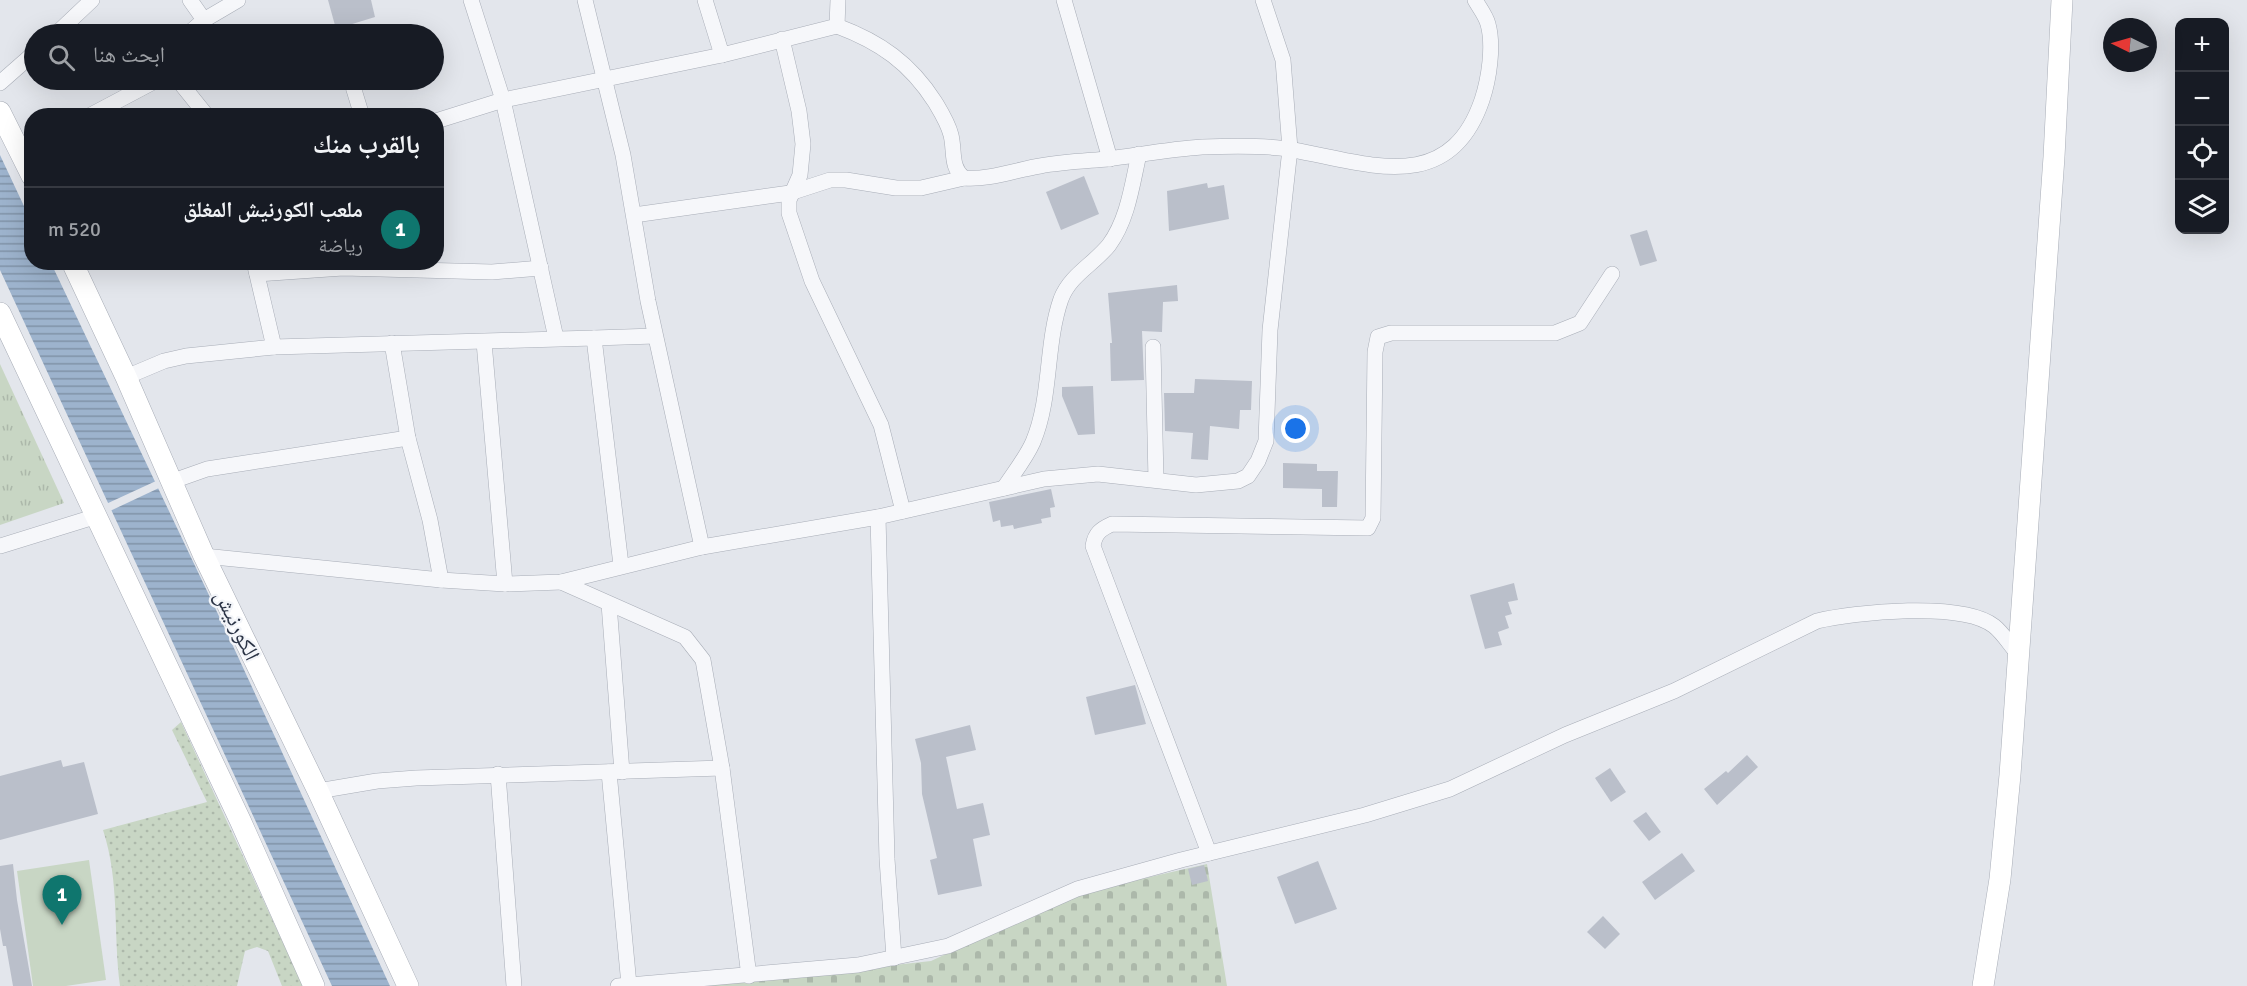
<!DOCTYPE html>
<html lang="ar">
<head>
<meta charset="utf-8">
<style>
	:root { --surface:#171b24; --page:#20242c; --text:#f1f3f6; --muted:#9ea1a6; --line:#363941; --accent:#0f766e }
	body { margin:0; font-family:Signika,"Noto Naskh Arabic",sans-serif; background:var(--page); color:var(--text); direction:rtl }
	.controls { position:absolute; right:18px; top:18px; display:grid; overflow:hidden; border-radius:12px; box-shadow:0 6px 24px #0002 }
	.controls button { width:54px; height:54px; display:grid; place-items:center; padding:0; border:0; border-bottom:2px solid var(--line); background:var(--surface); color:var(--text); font:30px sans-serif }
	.compass { position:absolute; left:2103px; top:18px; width:54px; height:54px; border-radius:50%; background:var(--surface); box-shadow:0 6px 24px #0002; rotate:275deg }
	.you { position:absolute; left:1296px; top:429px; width:21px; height:21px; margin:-15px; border:4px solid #fff; border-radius:50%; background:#1a73e8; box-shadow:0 0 0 9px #1a73e833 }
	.badge { display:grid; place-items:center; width:39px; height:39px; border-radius:50%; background:var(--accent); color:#fff; font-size:20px; font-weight:700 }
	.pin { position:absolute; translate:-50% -50px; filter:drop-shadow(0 2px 3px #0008) }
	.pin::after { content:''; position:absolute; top:32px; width:21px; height:18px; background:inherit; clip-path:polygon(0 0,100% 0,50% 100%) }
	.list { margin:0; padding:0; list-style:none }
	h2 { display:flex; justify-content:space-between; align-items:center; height:78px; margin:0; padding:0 24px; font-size:26px }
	h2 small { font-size:20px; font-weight:400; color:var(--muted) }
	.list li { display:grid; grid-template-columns:39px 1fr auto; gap:18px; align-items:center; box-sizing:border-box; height:84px; padding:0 24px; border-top:2px solid var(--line) }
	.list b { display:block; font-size:22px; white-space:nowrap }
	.list p { margin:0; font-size:20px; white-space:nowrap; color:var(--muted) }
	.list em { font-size:20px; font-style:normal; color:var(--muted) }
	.icon { flex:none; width:33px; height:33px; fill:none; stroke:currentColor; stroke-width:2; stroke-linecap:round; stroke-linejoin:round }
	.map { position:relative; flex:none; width:2247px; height:986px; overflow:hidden; direction:ltr }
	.search { position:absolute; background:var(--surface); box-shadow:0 6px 24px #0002; left:24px; top:24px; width:420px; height:66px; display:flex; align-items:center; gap:15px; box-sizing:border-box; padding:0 21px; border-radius:33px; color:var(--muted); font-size:22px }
	.panel { position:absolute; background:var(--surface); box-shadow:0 6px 24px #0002; left:24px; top:108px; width:420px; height:162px; border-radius:24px; direction:rtl }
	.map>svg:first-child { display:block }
</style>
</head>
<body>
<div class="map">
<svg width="2247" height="986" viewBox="0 0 2247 986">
	<defs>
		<pattern id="grass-dots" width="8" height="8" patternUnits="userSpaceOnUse" patternTransform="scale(1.5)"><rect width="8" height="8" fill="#c8d6c4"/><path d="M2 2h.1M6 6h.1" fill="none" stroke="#acb8aa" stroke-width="1.8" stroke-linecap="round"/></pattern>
		<pattern id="cemetery-stones" width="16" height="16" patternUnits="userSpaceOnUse" patternTransform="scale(1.5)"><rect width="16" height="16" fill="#c8d6c4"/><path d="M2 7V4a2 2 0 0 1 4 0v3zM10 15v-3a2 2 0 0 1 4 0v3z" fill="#acb8aa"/></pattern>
		<pattern id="park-tufts" width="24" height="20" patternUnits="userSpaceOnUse" patternTransform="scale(1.5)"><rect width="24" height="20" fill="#c8d6c4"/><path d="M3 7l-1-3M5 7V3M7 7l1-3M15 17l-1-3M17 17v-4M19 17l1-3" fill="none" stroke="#acb8aa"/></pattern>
		<pattern id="water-rules" width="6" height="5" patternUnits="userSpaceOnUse" patternTransform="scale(1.5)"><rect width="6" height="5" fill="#9db3cd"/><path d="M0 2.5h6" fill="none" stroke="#8092a8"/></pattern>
	</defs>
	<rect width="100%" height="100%" fill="#e3e6ec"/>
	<path fill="url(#grass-dots)" d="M181,722L303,986H282L268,951L257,947L245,951L237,986H120C113,933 120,882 103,830L207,802L172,730Z"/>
	<path fill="url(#cemetery-stones)" d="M1207,864L1227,986H704L931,961L1075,894Z"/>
	<path fill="url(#park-tufts)" d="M0,364L64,503L0,525Z"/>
	<path fill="#c8d6c4" d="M89,860L106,980L66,986H33L17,871Z"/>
	<path fill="url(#water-rules)" d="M0,155L31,221L32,262L51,263L227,633L390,986H332L0,270Z"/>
	<path fill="#e3e6ec" d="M156,481L159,488L110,511L106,504Z"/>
	<g fill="#babfca">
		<path d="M328,0H371L375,17L336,29Z"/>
		<path d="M1084,176L1099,214L1061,230L1046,192Z"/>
		<path d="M1207,183L1208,188L1224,185L1229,219L1169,231L1167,191Z"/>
		<path d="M1647,230L1657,261L1640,266L1630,235Z"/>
		<path d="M1177,285L1178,301L1163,302L1162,332L1142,331L1144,380L1111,381L1110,343H1112L1108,293Z"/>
		<path d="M1195,379L1252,381L1251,410H1240L1239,429L1210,426L1208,460L1191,459L1193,433L1165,431L1164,393H1194Z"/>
		<path d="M1093,386L1095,434L1078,435L1062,396V387Z"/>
		<path d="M1283,463L1317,464V471H1338L1337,507H1322V489L1283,488Z"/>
		<path d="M1051,489L1055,507L1050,508L1051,517L1041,519L1042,523L1014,529L1013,525L1001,527L1000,520L993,522L989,502Z"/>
		<path d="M1514,583L1518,600L1508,602L1512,614L1505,616L1509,628L1498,632L1502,645L1485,649L1470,595Z"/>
		<path d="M1135,685L1146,724L1095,735L1086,697Z"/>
		<path d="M970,725L976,750L946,757L957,809L983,803L990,835L973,839L982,886L938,895L930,860L937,858L922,794L921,763L915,739Z"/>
		<path d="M1747,755L1758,767L1717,805L1704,789L1726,771L1728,773Z"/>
		<path d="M61,760L63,767L84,762L98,814L0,840V776Z"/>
		<path d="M1610,768L1626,792L1611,802L1595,778Z"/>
		<path d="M1646,812L1661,832L1649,841L1633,821Z"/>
		<path d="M1682,853L1695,871L1655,900L1642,882Z"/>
		<path d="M1318,861L1337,909L1295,924L1277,877Z"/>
		<path d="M13,864L17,900L32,986H13L6,946H3L0,929V866Z"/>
		<path d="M1204,865L1208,881L1192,885L1188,869Z"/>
		<path d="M1603,916L1620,934L1605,949L1587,932Z"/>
	</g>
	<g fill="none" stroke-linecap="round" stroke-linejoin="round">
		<g stroke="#a8adb7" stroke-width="16">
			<g id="street">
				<path d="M190,0L204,20L238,0"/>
				<path d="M471,0L503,100L556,338"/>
				<path d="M585,0L623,155L648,301L702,547"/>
				<path d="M705,0L722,55"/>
				<path d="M1064,0L1110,159"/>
				<path d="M837,26C880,42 910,63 935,102C941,112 948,123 951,135C955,151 950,167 964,178C990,180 1015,170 1040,166C1062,162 1085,161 1108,159C1139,155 1171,149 1202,147C1229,146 1268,145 1293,150C1367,163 1449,197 1482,100C1489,79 1494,46 1488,24C1486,16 1479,7 1475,0"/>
				<path d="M56,34L92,0"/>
				<path d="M188,34L204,20"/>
				<path d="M782,39L799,111L803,144L800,175L789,200V213L812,281L881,425L903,511"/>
				<path d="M178,80L207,116"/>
				<path d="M351,80L362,116"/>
				<path d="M0,83L34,53"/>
				<path d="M89,116L157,80"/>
				<path d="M436,121L503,100L722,55L837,26L838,0"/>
				<path d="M634,215L790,193L830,180H846L896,188H921L964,178"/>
				<path d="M254,262L274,347"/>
				<path d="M257,274L343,268L492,272L541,268"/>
				<path d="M594,338L655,336"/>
				<path d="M484,342L505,584"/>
				<path d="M392,343L408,438L430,520L441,580"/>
				<path d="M1153,347L1156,480"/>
				<path d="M126,377L164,361L186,356L274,347L594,338L621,565"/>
				<path d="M173,481L207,469L408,438"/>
				<path d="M1004,488C1013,474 1026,458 1033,442C1052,397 1045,345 1061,299C1070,275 1094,264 1109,245C1128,219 1132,185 1139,154"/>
				<path d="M878,517L887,859L894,958"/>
				<path d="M0,546L97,516"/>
				<path d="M204,556L441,580L505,584L561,582L702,547L878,517L1044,479L1098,474L1196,485L1238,481L1248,476L1258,461L1266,441L1270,330L1290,149L1283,60L1263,0"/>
				<path d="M561,582L685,637L703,660L722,768L749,976"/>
				<path d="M609,604L622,772"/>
				<path d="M609,772L629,985"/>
				<path d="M498,774L514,986"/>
				<path d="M318,791L377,781L416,778L722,768"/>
				<path d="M1209,853L1093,546C1095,533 1101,529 1112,524L1368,528L1373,518L1375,352L1378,337L1391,333H1555L1580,323L1612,274"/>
				<path d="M618,986L858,965L948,946L1077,889L1181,860L1365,815L1450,789L1565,735L1674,691L1817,621C1854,612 1963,601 1994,626C2003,633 2010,645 2018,654"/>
			</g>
		</g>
		<g stroke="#a8adb7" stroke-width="22">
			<g id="secondary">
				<path d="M0,112L32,176"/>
				<path d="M72,262L126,377L204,556L318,791L408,986"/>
				<path d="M0,313L240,820L314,986"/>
				<path d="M1983,986L2000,879L2010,775L2054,157L2062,0"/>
			</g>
		</g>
		<use href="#street" stroke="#f6f7fa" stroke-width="15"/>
		<use href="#secondary" stroke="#fff" stroke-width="21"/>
	</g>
	<g text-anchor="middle" stroke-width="4.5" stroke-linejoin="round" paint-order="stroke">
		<g font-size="22" fill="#2a3345" stroke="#f3f5f9">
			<text transform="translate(238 625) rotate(64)" y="8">الكورنيش</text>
		</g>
	</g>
</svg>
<div class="controls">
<button>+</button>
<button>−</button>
<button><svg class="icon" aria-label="locate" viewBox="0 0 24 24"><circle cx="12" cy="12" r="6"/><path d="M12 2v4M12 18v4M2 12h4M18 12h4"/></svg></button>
<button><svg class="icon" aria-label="layers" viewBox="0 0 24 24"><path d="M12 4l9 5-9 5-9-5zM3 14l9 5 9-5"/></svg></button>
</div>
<svg class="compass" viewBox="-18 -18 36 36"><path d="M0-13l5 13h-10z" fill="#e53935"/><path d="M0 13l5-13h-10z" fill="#9ea1a6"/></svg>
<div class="you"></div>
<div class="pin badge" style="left:62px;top:925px">1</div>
<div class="search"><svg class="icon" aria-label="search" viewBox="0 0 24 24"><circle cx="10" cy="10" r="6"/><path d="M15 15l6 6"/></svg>ابحث هنا</div>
<section class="panel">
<h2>بالقرب منك<small></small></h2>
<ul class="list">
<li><span class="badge">1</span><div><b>ملعب الكورنيش المغلق</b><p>رياضة</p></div><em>520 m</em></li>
</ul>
</section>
</div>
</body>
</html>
